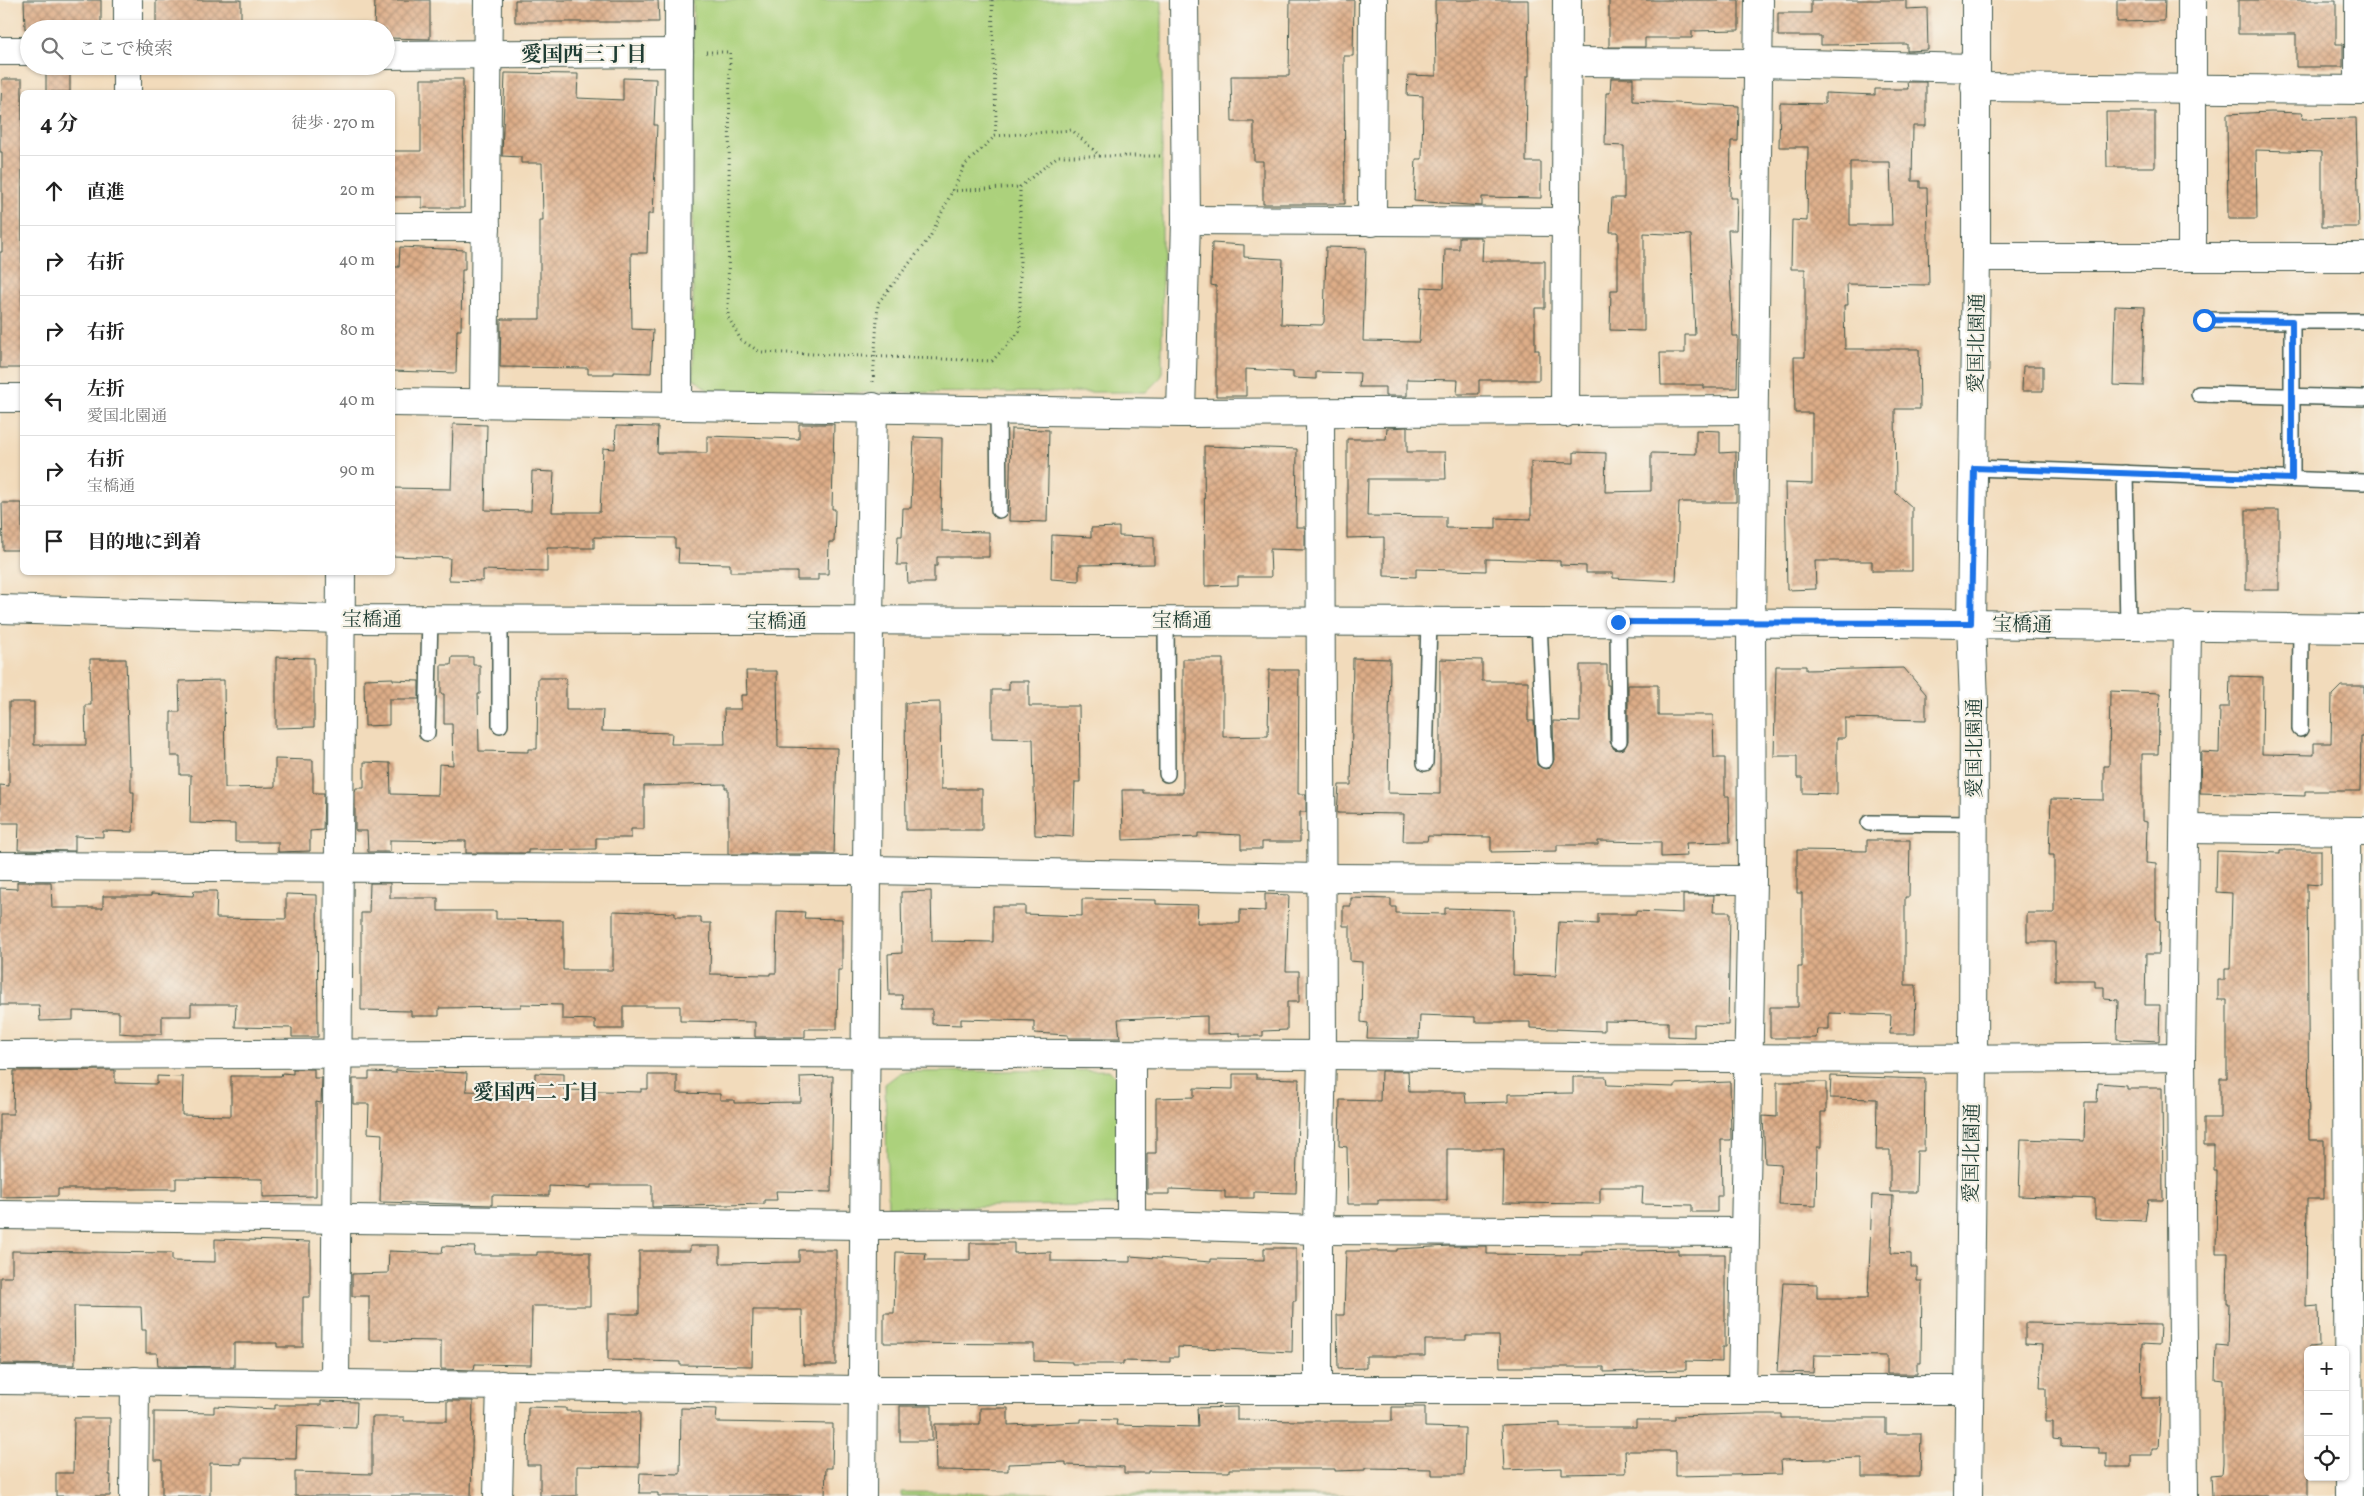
<!DOCTYPE html>
<html lang="ja">
<head>
<meta charset="utf-8">
<style>
	:root { --surface:#fff; --page:#f2f2f2; --text:#222; --muted:#767676; --line:#e0e0e0 }
	body { margin:0; font-family:Vollkorn,"Noto Serif JP",serif; background:var(--page); color:var(--text) }
	.controls { position:absolute; right:15px; bottom:15px; display:grid; overflow:hidden; border-radius:8px; box-shadow:0 1px 4px #0004 }
	.controls button { width:45px; height:45px; display:grid; place-items:center; padding:0; border:0; border-bottom:1px solid var(--line); background:var(--surface); color:var(--text); font:25px sans-serif }
	.stop { position:absolute; width:15px; height:15px; margin:-11px; border:4px solid #1a73e8; border-radius:50%; background:#fff }
	.stop.end { background:#1a73e8; border-color:#fff; box-shadow:0 1px 5px #0008 }
	.list { margin:0; padding:0; list-style:none }
	h2 { display:flex; justify-content:space-between; align-items:center; height:65px; margin:0; padding:0 20px; font-size:21px }
	h2 small { font-size:16px; font-weight:400; color:var(--muted) }
	.list li { display:grid; grid-template-columns:32px 1fr auto; gap:15px; align-items:center; box-sizing:border-box; height:70px; padding:0 20px; border-top:1px solid var(--line) }
	.list b { display:block; font-size:19px; white-space:nowrap }
	.list p { margin:0; font-size:16px; white-space:nowrap; color:var(--muted) }
	.list em { font-size:16px; font-style:normal; color:var(--muted) }
	.icon { flex:none; width:28px; height:28px; fill:none; stroke:currentColor; stroke-width:2; stroke-linecap:round; stroke-linejoin:round }
	.map { position:relative; flex:none; width:2364px; height:1496px; overflow:hidden }
	.search { position:absolute; background:var(--surface); box-shadow:0 1px 4px #0004; left:20px; top:20px; width:375px; height:55px; display:flex; align-items:center; gap:12px; box-sizing:border-box; padding:0 18px; border-radius:28px; color:var(--muted); font-size:19px }
	.panel { position:absolute; background:var(--surface); box-shadow:0 1px 4px #0004; left:20px; top:90px; width:375px; height:485px; border-radius:8px }
	.map>svg:first-child { display:block }
</style>
</head>
<body>
<div class="map">
<svg width="2364" height="1496" viewBox="0 0 2364 1496">
	<defs>
		<pattern id="building-cross-hatch" width="8" height="8" patternUnits="userSpaceOnUse" patternTransform="scale(1.25)"><rect width="8" height="8" fill="#dead88"/><path d="M0 0l8 8M0 8l8-8" fill="none" stroke="#b38e70"/></pattern>
	</defs>
	<rect width="100%" height="100%" fill="#f7f3e8"/>
	<filter id="ink" filterUnits="userSpaceOnUse"><feTurbulence type="fractalNoise" baseFrequency=".02" numOctaves="2"/><feDisplacementMap in="SourceGraphic" scale="10" xChannelSelector="R" yChannelSelector="G"/><feConvolveMatrix kernelMatrix="1 2 1 2 8 2 1 2 1" color-interpolation-filters="sRGB"/></filter>
	<filter id="wash" filterUnits="userSpaceOnUse"><feTurbulence type="fractalNoise" baseFrequency=".0096" numOctaves="4" result="noise"/><feDisplacementMap in="SourceGraphic" scale="20" xChannelSelector="R" yChannelSelector="G"/><feGaussianBlur stdDeviation="1.12" result="paint"/><feColorMatrix in="noise" values="0 0 0 0 0 0 0 0 0 0 0 0 0 0 0 0 0 1.4 0 .05"/><feComposite in="paint" operator="in"/></filter>
	<g filter="url(#wash)">
		<rect width="100%" height="100%" fill="#f2dbbb"/>
		<g fill="#acd17b" stroke="#668758">
			<path d="M693,0H1162V376L1146,392L712,393L693,378Z"/>
			<path d="M1109,1070L1120,1082L1117,1205L888,1207L885,1084L901,1072Z"/>
			<path d="M901,1492L1397,1496H901Z"/>
		</g>
		<g id="blocks">
			<g fill="url(#building-cross-hatch)" fill-rule="evenodd">
				<path d="M24,0H101V29H25Z"/>
				<rect x="156" y="0" width="85" height="29"/>
				<path d="M375,0H430V39L386,38V29H374Z"/>
				<path d="M515,0H658L659,22H515Z"/>
				<path d="M1290,0H1354L1353,56H1344L1345,204H1263V161H1254V122H1232L1231,76H1289Z"/>
				<path d="M1435,0H1528L1529,76H1527L1526,162H1541V198L1482,197V206L1414,201L1416,159H1422L1423,96L1407,95L1408,75L1436,76Z"/>
				<path d="M1609,0H1739V30L1692,31V38H1645V47H1609Z"/>
				<path d="M1811,0H1906V9L1927,8L1928,50L1907,51V44L1821,45V36H1778V13H1811Z"/>
				<path d="M2117,0H2165L2164,21L2117,22Z"/>
				<path d="M2238,0H2336V44H2343V67H2296V34H2238Z"/>
				<path d="M46,68L70,69V92H46Z"/>
				<path d="M505,73L578,74L577,98L623,100V78L656,79L654,125H657L653,214H648L647,253H631L632,329L653,330L651,373L614,372V374H588V368L500,367L501,319H540V221H543L542,163H521V157L502,156Z"/>
				<path d="M1611,78H1633V101L1739,106L1738,141H1731L1730,198H1737L1736,230H1728L1733,336H1738L1737,388H1704V385H1661L1660,353H1685V335H1695L1691,235L1644,233V331L1610,330L1611,290H1618V232H1610L1612,198H1624V146L1605,145L1606,93H1610Z"/>
				<path d="M2,79H22V368H0V252H2V152H0V126Z"/>
				<path d="M421,79H463L464,208H422V197H392V151H421Z"/>
				<path d="M1907,82H1926V126H1913L1912,181H1920V188H1927L1929,285L1847,284L1848,305H1844L1845,349H1919L1920,409H1895L1896,493L1912,507V571H1872V561H1815L1816,589L1787,590L1785,483L1812,484V413H1795L1794,357H1805V269H1791L1792,220L1807,221L1808,147H1779L1780,103L1825,104V93L1875,95V89H1908ZM1850,162H1890L1892,225H1850Z"/>
				<path d="M2106,112H2155V167H2107Z"/>
				<path d="M2271,112L2303,113L2302,119L2356,118L2359,227H2322V152L2256,150L2257,219H2228L2227,114Z"/>
				<path d="M1459,237H1481V240H1483L1482,261H1545V308H1535V350H1539V380H1479V394H1457L1458,380L1407,379V396H1385V387H1359L1360,373L1316,372V379L1293,378V372L1246,369V396H1216V286L1211,285L1212,243L1244,245V257L1283,259L1281,324L1322,325L1324,322L1326,247L1366,248L1363,341L1419,342L1422,287L1444,288L1445,249H1459Z"/>
				<path d="M400,247L465,250V270H462L461,330H457L456,373L392,371V267H399Z"/>
				<path d="M2115,306L2145,307L2143,386L2113,385Z"/>
				<path d="M2023,366H2043V391H2022Z"/>
				<path d="M453,424L487,425L485,510L531,511L532,471L554,472L552,512H600L603,448L615,449L616,426L658,427L657,453H707V436L799,439V424H834L832,509H835L834,542H829L828,574H818V580H797V572H730V564L678,563L679,548H675V538L594,537V548H547V572L483,570V581L449,580L450,558L392,556V488L451,489Z"/>
				<path d="M1407,427V452H1445L1446,479H1368L1367,516L1446,517V528L1496,529V518L1531,519V462L1574,463V452L1606,453L1605,492L1651,491V453L1696,454V430L1720,431V453L1736,452V502H1679L1676,581L1613,578V573H1586V566L1560,565V561L1486,559V571L1416,569V577L1384,576V537L1347,538V439H1386L1387,428Z"/>
				<path d="M1011,429L1049,430L1047,522L1009,521Z"/>
				<path d="M914,437L942,438L941,531L989,532V557H937V566H934V583H908L907,565H897L898,536H902L903,508H911Z"/>
				<path d="M1204,446L1297,449L1296,527H1305V550L1270,549L1271,577H1238V585L1205,586Z"/>
				<path d="M2,503H22V550H3Z"/>
				<rect x="2246" y="510" width="33" height="80"/>
				<path d="M1119,527V536L1154,537V564L1079,565V581L1051,579L1052,535L1091,537V528Z"/>
				<path d="M276,657L314,658V727L276,728Z"/>
				<path d="M452,657H473V665H480V694H478L479,751L528,752V749H537L538,678H566V710H603L602,731L672,733L671,744H725L724,709H741V695H747L746,671H777L778,747L837,748L834,854H728V788H725V784L644,786V829H631V838H596V849L528,850V853H466V841L390,840V852H368L367,831H356L355,829V792L356,788H364V762L390,763L391,794L438,795L439,764L453,765L452,724H444V694H441V665H451Z"/>
				<path d="M1353,658L1390,659L1388,793L1440,794V659L1482,660V681H1528V721H1534L1537,765L1545,769L1550,768L1554,760L1553,721L1580,722V665H1607V685H1609L1610,742L1614,749L1619,750L1624,749L1628,741V685H1658V715H1713L1714,758H1725V796H1729L1730,842L1686,843L1687,856L1661,857V842L1598,841V845H1557V851L1491,852V837L1428,836L1427,841H1403L1404,814L1337,813L1339,785H1351Z"/>
				<path d="M90,659H126L129,765H131V792H134L133,832L103,831V837L75,836V851L18,850L19,823H0V785L9,786V702H34V745H86L85,705H91Z"/>
				<path d="M1183,659H1223V737L1268,736L1269,670H1299L1298,794H1306V812H1300V842H1262V849H1241V835L1198,833V837L1123,840L1122,790H1143V793H1183Z"/>
				<path d="M1776,666H1806V670L1904,668L1926,694V720L1845,718V738H1837V794L1803,793V778H1797V756H1774Z"/>
				<path d="M2230,676L2263,677L2262,754L2314,755V743H2331L2332,695L2341,686H2364V737H2361L2360,791H2305V796L2200,793L2201,752L2219,753L2220,707H2229Z"/>
				<path d="M393,678V680L419,681V699H389V725L365,726L364,679Z"/>
				<path d="M224,680L225,788L275,787V759L313,760V793H324L323,830L310,831V851L278,852V842H235V824L190,823L191,775H180V756H171V712H180L179,681Z"/>
				<path d="M1009,681H1029V706H1079L1080,782H1075L1073,837L1035,835L1033,739L992,738V690H1009Z"/>
				<path d="M2110,691L2160,693L2158,754H2142V821L2147,822L2146,863L2156,864V915L2157,921H2160L2159,954H2146L2145,1005H2160L2159,1041L2117,1039L2118,1000L2104,999V987H2095V980H2055V942H2027V913H2054V855H2049L2051,799L2104,800V766H2109Z"/>
				<path d="M940,702L941,789H982V830H906L905,703Z"/>
				<path d="M1867,840H1910L1909,897H1905V985H1916L1915,1034H1890L1891,1015L1829,1013V1029H1817L1816,1038H1770V1007H1798V967H1802V893H1797V850L1867,851Z"/>
				<path d="M2280,850H2321V885L2307,884L2309,1140H2324V1199H2307L2306,1307L2318,1306L2319,1346L2308,1347V1496H2212L2211,1475L2222,1474L2223,1463V1380L2215,1379L2216,1346L2228,1347L2229,1303H2227L2228,1253H2216L2217,1171H2214V1145H2204V1118H2220V1078H2227V1000H2218V980H2225V969H2230L2232,893L2216,892L2217,851L2280,853Z"/>
				<path d="M17,882H51L52,908H103V896H151V894L193,896L194,891H217L216,918L286,919V894L317,895L318,1037H292V1028L235,1027L236,1004H191V1016H162V1034H132L119,1033V1012L73,1011V1020L40,1021L39,1005H0V888L17,889Z"/>
				<path d="M370,883H390V898H438V911H496V919L563,920V970H613V911L675,913V917H701V923H711L710,974L770,975V973H776L777,911L805,912L804,918L842,919V970H838L837,1029H805V1037H755V1022L680,1021V1006H623V1029H595V1020L562,1019V1005L521,1004V1007L439,1008V1016H411V1011L361,1010V913H369Z"/>
				<path d="M931,891L932,941L993,942V906H1025V914L1082,916V899L1156,900V904L1198,905L1197,923H1240V910L1265,911V894L1289,895L1286,971H1299V1002H1287V1030L1263,1031V1036H1240V1033L1207,1034V1016L1118,1019L1120,1038H1068V1035L1034,1033V1021L961,1019V1025L932,1024V1009H903L902,995H889L888,954L902,953L901,892Z"/>
				<path d="M1683,895H1714L1713,912H1730L1728,1025L1694,1024V1037L1668,1036V1022L1604,1021V1031L1530,1028V1022H1475V1017L1420,1015L1419,1039L1367,1038L1368,1023L1361,1022L1362,962L1350,961V926H1343V906H1351V898L1391,899V907H1396V913L1445,914V908L1514,910L1513,975L1556,976L1559,922L1598,924V914H1636V911L1683,913Z"/>
				<path d="M293,1069H314V1078H322L321,1103L316,1102V1196L263,1197V1179L176,1178V1189H58V1196L0,1197V1114H13L14,1071L115,1070V1083L157,1084V1076L183,1077L182,1115L231,1116V1076H281L282,1073L293,1074Z"/>
				<path d="M396,1070L467,1073L466,1091L535,1093V1073L564,1074V1090L641,1092V1089H648V1075H677V1093L720,1094V1100H734V1103L801,1102L800,1077L833,1076L831,1192L776,1191L777,1200H764V1204L652,1207V1185H591V1188L549,1186V1196L492,1195V1205L380,1202L382,1134L368,1133L369,1104H353V1079H369V1072L396,1073Z"/>
				<path d="M1381,1071H1408L1409,1092H1465L1466,1103L1508,1102V1094L1573,1093V1077H1606L1607,1085L1675,1087V1084L1730,1082L1731,1140H1721L1722,1196H1717V1212H1692V1205L1642,1204L1643,1187H1600V1204L1503,1203L1504,1149H1447V1200H1378V1204H1348L1347,1147L1339,1146L1340,1100L1380,1101Z"/>
				<path d="M1233,1074H1256V1078L1299,1079L1296,1193L1254,1192V1198H1225V1191L1169,1189V1194H1147V1153H1156V1098L1194,1097V1088L1233,1089Z"/>
				<path d="M1831,1076L1925,1079L1924,1151H1917L1916,1192H1890V1150H1876L1877,1099L1830,1098Z"/>
				<path d="M1777,1082H1826V1112H1821V1147H1817L1816,1206L1779,1205L1781,1164L1765,1163L1763,1116L1777,1117Z"/>
				<path d="M2098,1083L2126,1085V1088H2162L2163,1200H2148L2145,1221L2095,1219V1199L2019,1196L2021,1139L2084,1141L2085,1102H2097Z"/>
				<path d="M1872,1195L1893,1196L1891,1253L1911,1254V1267H1917V1281H1922L1921,1363H1917V1374H1887V1356L1814,1355L1813,1373L1777,1372L1783,1283L1817,1284V1298H1868Z"/>
				<path d="M215,1239L310,1242V1297H303V1347H277V1343H234V1367L158,1366L157,1353H146V1330H142L141,1307L74,1306L75,1365L0,1364V1277H12V1251L172,1253V1261L215,1262Z"/>
				<path d="M970,1243H1014V1253L1051,1252V1261L1130,1262V1256L1211,1262V1259L1264,1260V1248H1296V1301H1293L1292,1352L1178,1347V1357H1170V1362L1123,1361V1364H1072V1362L1034,1361V1344L884,1343V1313H894L896,1252L926,1253L925,1260H970Z"/>
				<path d="M443,1246L475,1247L474,1255H537V1252H590V1306H532L531,1365L475,1364L474,1370L441,1369V1341L369,1340V1296H352V1274L388,1273L389,1251L442,1253Z"/>
				<path d="M690,1246H720V1263L799,1262V1250H836V1365H803L802,1310H753L752,1366L680,1365V1362L608,1360V1314H639V1251H690Z"/>
				<path d="M1450,1246H1487V1254L1582,1255V1252L1678,1250V1254H1725V1347H1722V1362L1686,1361V1370L1604,1372V1367H1500L1499,1336H1466V1340H1425V1356H1366V1368L1338,1369L1337,1315H1344L1346,1251H1397V1249Z"/>
				<path d="M2025,1323L2160,1325L2159,1345L2142,1344L2141,1398H2161L2158,1449H2152V1455H2131V1467H2107V1453H2099V1448L2061,1447V1440L2053,1439V1422H2046V1388H2040L2042,1345L2025,1344Z"/>
				<path d="M321,1401L357,1402L356,1428L297,1426L296,1459L241,1458V1464L210,1463V1496H162V1460H154V1412L214,1413V1406L275,1409V1405H321Z"/>
				<path d="M447,1401H473L471,1496H295V1472L372,1474V1417H404V1421H447Z"/>
				<rect x="900" y="1406" width="32" height="35"/>
				<path d="M528,1407L566,1408V1411L640,1412L639,1467L577,1466V1496H540V1465H527Z"/>
				<path d="M1237,1407V1420L1302,1421H1392V1407H1425V1427L1465,1428L1464,1475H1432V1469L1365,1468V1470L1335,1471V1469H1229V1472L1148,1471V1473H1124V1467L1066,1465V1462L1008,1464V1471L936,1470L935,1424H980V1408H1008V1425L1081,1422V1419L1117,1420L1116,1425L1198,1427L1197,1408Z"/>
				<path d="M681,1408L717,1409L716,1422L833,1424L832,1468H826L825,1496H658V1493H639L640,1473L680,1474Z"/>
				<path d="M1750,1414H1781V1418H1886V1434H1921L1920,1477H1862V1458L1781,1460L1782,1474L1676,1476V1451H1625L1626,1473L1562,1474V1468L1504,1470L1502,1425L1560,1423V1427H1636V1420H1675V1416Z"/>
				<path d="M74,1418H110L109,1475H111L110,1496H56V1473H73Z"/>
			</g>
		</g>
	</g>
	<g filter="url(#ink)">
		<use href="#blocks" fill-opacity="0" stroke="#3f5548" stroke-width="1"/>
		<g fill="none" stroke-linecap="round" stroke-linejoin="round">
			<g stroke="#3f5548" stroke-width="18">
				<g id="lane">
					<path d="M2204,320L2292,321"/>
					<path d="M2199,394L2364,398"/>
					<path d="M998,409L999,510"/>
					<path d="M1974,468L2364,482"/>
					<path d="M2125,473L2128,625"/>
					<path d="M2292,479V321H2364"/>
					<path d="M1166,620L1167,774"/>
					<path d="M1539,621L1545,760"/>
					<path d="M1618,622L1619,741"/>
					<path d="M500,725V620"/>
					<path d="M2300,729L2301,627"/>
					<path d="M427,733L430,619"/>
					<path d="M1425,763L1429,621"/>
					<path d="M1869,823L1974,824"/>
				</g>
			</g>
			<g stroke="#3f5548" stroke-width="30">
				<g id="street">
					<path d="M128,29V0"/>
					<path d="M0,51H29"/>
					<path d="M386,55L679,53"/>
					<path d="M1567,62L1759,63L1975,68"/>
					<path d="M1975,87L2364,90"/>
					<path d="M2359,90V0"/>
					<path d="M127,92V66"/>
					<path d="M1186,220L1567,222"/>
					<path d="M1372,222L1373,0"/>
					<path d="M392,227H486"/>
					<path d="M1976,257H2364"/>
					<path d="M2192,257V0"/>
					<path d="M0,398H22"/>
					<path d="M392,402L1181,413L1753,410"/>
					<path d="M484,404L488,0"/>
					<path d="M678,405L679,0"/>
					<path d="M1181,413L1186,220L1184,0"/>
					<path d="M1565,413L1567,0"/>
					<path d="M2185,829L2363,831"/>
					<path d="M2346,831L2349,1496"/>
					<path d="M0,866L868,870L1321,878L1752,880"/>
					<path d="M0,1055C442,1051 884,1052 1326,1055C1611,1057 1896,1061 2181,1057"/>
					<path d="M0,1215L865,1225L1131,1224L1318,1230L1745,1232"/>
					<path d="M1131,1224V1055"/>
					<path d="M0,1380L862,1390H1967"/>
					<path d="M335,1383L341,572"/>
					<path d="M1742,1389L1752,880L1751,622L1759,0"/>
					<path d="M1318,1390V1230L1322,1055L1320,414"/>
					<path d="M134,1496L135,1381"/>
					<path d="M498,1496L501,1385"/>
					<path d="M862,1496L869,619L873,407"/>
					<path d="M2184,1496L2181,1057L2187,625"/>
				</g>
			</g>
			<g stroke="#3f5548" stroke-width="30">
				<g id="secondary">
					<path d="M0,609L340,619L1891,623L2364,629"/>
					<path d="M1968,1496L1973,1060L1974,702L1971,623L1976,257V0"/>
				</g>
			</g>
			<g stroke="#3f5548" stroke-width="3" stroke-dasharray="1 4" stroke-linecap="butt">
				<path d="M706,52H730L728,317L741,340L760,352L992,361L1020,331V187L1058,156H1160"/>
				<path d="M995,136L1072,130L1099,155"/>
				<path d="M951,191L1020,187"/>
				<path d="M873,382L878,303L930,237L965,165L995,136L996,120L992,0"/>
			</g>
			<use href="#lane" stroke="#fff" stroke-width="15"/>
			<use href="#street" stroke="#fff" stroke-width="28"/>
			<use href="#secondary" stroke="#fff" stroke-width="28"/>
		</g>
	</g>
	<g fill="none" stroke-linecap="round" stroke-linejoin="round" filter="url(#ink)">
		<path stroke="#1a73e8" stroke-width="6" d="M1618,622L1971,623L1974,468L2292,479V321L2204,320"/>
	</g>
	<g text-anchor="middle" stroke-width="4.5" stroke-linejoin="round" paint-order="stroke">
		<g font-size="20" fill="#1f3d34" stroke="#f7f3e8">
			<text transform="translate(1976 343) rotate(-89)" y="7">愛国北園通</text>
			<text x="372" y="626">宝橋通</text>
			<text x="1182" y="627">宝橋通</text>
			<text x="777" y="628">宝橋通</text>
			<text transform="translate(2022 624) rotate(1)" y="7">宝橋通</text>
			<text transform="translate(1974 748) rotate(-90)" y="7">愛国北園通</text>
			<text transform="translate(1971 1153) rotate(-89)" y="7">愛国北園通</text>
		</g>
		<g font-size="21" font-weight="bold" fill="#1f3d34" stroke="#f7f3e8">
			<text x="584" y="61">愛国西三丁目</text>
			<text x="536" y="1099">愛国西二丁目</text>
		</g>
	</g>
</svg>
<div class="controls">
<button>+</button>
<button>−</button>
<button><svg class="icon" aria-label="locate" viewBox="0 0 24 24"><circle cx="12" cy="12" r="6"/><path d="M12 2v4M12 18v4M2 12h4M18 12h4"/></svg></button>
</div>
<div class="stop" style="left:2204px;top:320px"></div>
<div class="stop end" style="left:1618px;top:622px"></div>
<div class="search"><svg class="icon" aria-label="search" viewBox="0 0 24 24"><circle cx="10" cy="10" r="6"/><path d="M15 15l6 6"/></svg>ここで検索</div>
<section class="panel">
<h2>4 分<small>徒歩 · 270 m</small></h2>
<ul class="list">
<li><svg class="icon" aria-label="ahead" viewBox="0 0 24 24"><path d="M12 20V5M6 11l6-6 6 6"/></svg><div><b>直進</b></div><em>20 m</em></li>
<li><svg class="icon" aria-label="right" viewBox="0 0 24 24"><path d="M7 20v-9h11M14 6l5 5-5 5"/></svg><div><b>右折</b></div><em>40 m</em></li>
<li><svg class="icon" aria-label="right" viewBox="0 0 24 24"><path d="M7 20v-9h11M14 6l5 5-5 5"/></svg><div><b>右折</b></div><em>80 m</em></li>
<li><svg class="icon" aria-label="left" viewBox="0 0 24 24"><path d="M17 20v-9H6M10 6l-5 5 5 5"/></svg><div><b>左折</b><p>愛国北園通</p></div><em>40 m</em></li>
<li><svg class="icon" aria-label="right" viewBox="0 0 24 24"><path d="M7 20v-9h11M14 6l5 5-5 5"/></svg><div><b>右折</b><p>宝橋通</p></div><em>90 m</em></li>
<li><svg class="icon" aria-label="arrive" viewBox="0 0 24 24"><path d="M6 21V4h12l-3 4 3 4H6"/></svg><div><b>目的地に到着</b></div></li>
</ul>
</section>
</div>
</body>
</html>
